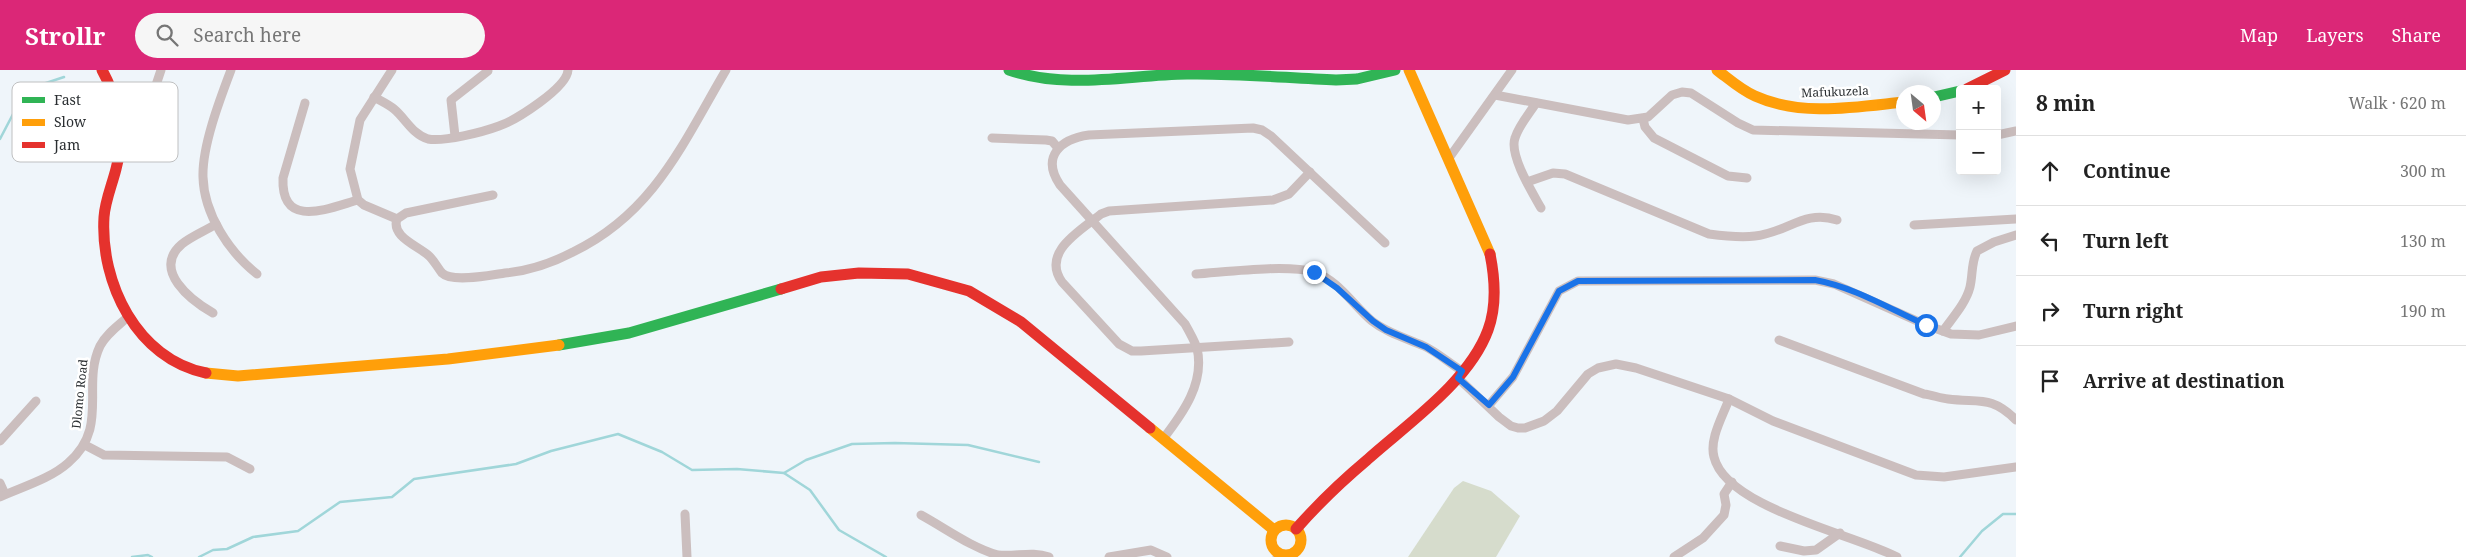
<!DOCTYPE html>
<html lang="en">
<head>
<meta charset="utf-8">
<style>
	:root { --surface:#fff; --page:#f6f6f6; --text:#222; --muted:#767676; --line:#e0e0e0; --accent:#db2777 }
	body { margin:0; font-family:"Noto Serif",serif; background:var(--page); color:var(--text) }
	.controls { position:absolute; right:15px; top:15px; display:grid; overflow:hidden; border-radius:5px; box-shadow:0 5px 20px #0002 }
	.controls button { width:45px; height:45px; display:grid; place-items:center; padding:0; border:0; border-bottom:1px solid var(--line); background:var(--surface); color:var(--text); font:25px sans-serif }
	.compass { position:absolute; left:1896px; top:15px; width:45px; height:45px; border-radius:50%; background:var(--surface); box-shadow:0 5px 20px #0002; rotate:151deg }
	.stop { position:absolute; width:15px; height:15px; margin:-11px; border:4px solid #1a73e8; border-radius:50%; background:#fff }
	.stop.end { background:#1a73e8; border-color:#fff; box-shadow:0 1px 5px #0008 }
	.list { margin:0; padding:0; list-style:none }
	h2 { display:flex; justify-content:space-between; align-items:center; height:65px; margin:0; padding:0 20px; font-size:21px }
	h2 small { font-size:16px; font-weight:400; color:var(--muted) }
	.list li { display:grid; grid-template-columns:32px 1fr auto; gap:15px; align-items:center; box-sizing:border-box; height:70px; padding:0 20px; border-top:1px solid var(--line) }
	.list b { display:block; font-size:19px; white-space:nowrap }
	.list em { font-size:16px; font-style:normal; color:var(--muted) }
	.icon { flex:none; width:28px; height:28px; fill:none; stroke:currentColor; stroke-width:2; stroke-linecap:round; stroke-linejoin:round }
	.map { position:relative; flex:none; width:2016px; height:487px; overflow:hidden }
	header { display:flex; align-items:center; gap:30px; box-sizing:border-box; height:70px; padding:0 25px; background:var(--accent); color:#fff }
	header strong { font-size:24px }
	nav { display:flex; gap:28px; margin-inline-start:auto; font-size:18px }
	.search { width:350px; height:45px; background:var(--page); display:flex; align-items:center; gap:12px; box-sizing:border-box; padding:0 18px; border-radius:28px; color:var(--muted); font-size:19px }
	main { display:flex }
	aside { flex:1; background:var(--surface) }
	.map>svg:first-child { display:block }
</style>
</head>
<body>
<header>
<strong>Strollr</strong>
<div class="search"><svg class="icon" aria-label="search" viewBox="0 0 24 24"><circle cx="10" cy="10" r="6"/><path d="M15 15l6 6"/></svg>Search here</div>
<nav><a>Map</a><a>Layers</a><a>Share</a></nav>
</header>
<main>
<div class="map">
<svg width="2016" height="487" viewBox="0 0 2016 487">
	<rect width="100%" height="100%" fill="#eff5fa"/>
	<path fill="#d6dccc" d="M1463,411L1491,421L1520,446L1496,487H1408L1454,418Z"/>
	<g fill="none" stroke-linecap="round" stroke-linejoin="round">
		<g stroke="#a0d6d9" stroke-width="2.5">
			<path d="M0,69L23,25L43,14L64,7"/>
			<path d="M784,403L810,420L839,460L886,487"/>
			<path d="M132,487L148,485L152,487"/>
			<path d="M199,487L213,480L227,479L253,467L298,461L340,432L392,427L414,409L516,394L551,381L618,364L662,382L692,400L737,399L784,403L806,390L852,374L895,373L968,375L1039,392"/>
			<path d="M1960,487L1982,461L2003,444H2016"/>
		</g>
		<g stroke="#cbbebe" stroke-width="9">
			<path d="M231,0C220,29 202,76 203,107C204,144 229,182 257,204"/>
			<path d="M392,0L360,50L350,99L358,130L364,135L397,149"/>
			<path d="M155,18L161,0"/>
			<path d="M1495,25L1628,50L1648,47L1672,25L1682,22L1691,23L1738,53L1753,60L1960,65"/>
			<path d="M374,27C381,31 388,34 394,39C405,48 413,65 428,69C444,72 483,62 499,56C516,50 567,18 568,0"/>
			<path d="M305,33L283,108C281,160 329,138 358,130"/>
			<path d="M1536,33C1529,44 1519,55 1515,68C1509,85 1532,122 1541,138"/>
			<path d="M1643,49L1645,57L1654,68L1728,106L1747,108"/>
			<path d="M1997,65L2016,61"/>
			<path d="M455,66L451,30L488,1"/>
			<path d="M992,68L1046,70L1052,71L1058,78"/>
			<path d="M1449,88L1512,0"/>
			<path d="M1527,112L1553,103L1565,104L1709,164C1724,166 1740,168 1755,166C1787,163 1804,139 1837,150"/>
			<path d="M493,125L406,143L397,149C391,166 416,175 428,185C434,190 437,197 442,203C452,213 491,205 505,203C528,201 552,193 573,182C654,143 683,73 726,0"/>
			<path d="M1914,155L2016,149"/>
			<path d="M1196,204C1226,202 1286,194 1314,202C1337,209 1354,236 1372,251C1387,263 1406,268 1424,276C1437,282 1449,293 1462,301"/>
			<path d="M213,243C192,231 151,200 182,174C192,166 205,161 216,154"/>
			<path d="M1943,261C1953,247 1966,233 1970,217C1973,204 1971,193 1977,181L1994,172L2016,165"/>
			<path d="M1779,270L1924,324C1932,325 1940,328 1948,329C1979,333 1991,325 2016,350"/>
			<path d="M1289,272L1141,281H1132L1119,274L1062,212C1041,182 1080,161 1101,144L1109,141L1273,130L1289,124L1310,102"/>
			<path d="M1458,308L1499,347L1511,356L1518,358H1525L1544,351L1557,341L1588,304L1598,298L1616,294L1636,298L1729,329L1773,351L1916,405L1944,407L2016,397"/>
			<path d="M1729,329C1723,346 1709,369 1714,387C1726,438 1854,464 1897,487"/>
			<path d="M1489,335L1513,307L1559,221L1578,211L1815,210L1834,214L1926,255L1951,264L1979,265L2016,256"/>
			<path d="M1163,369C1183,343 1205,313 1197,278C1194,270 1189,261 1185,254L1060,115C1041,87 1060,69 1089,65L1253,58L1262,60L1271,66L1385,173"/>
			<path d="M0,371L36,331"/>
			<path d="M85,375L104,385L227,387L250,399"/>
			<path d="M0,413L5,424"/>
			<path d="M0,427C22,417 50,409 68,393C110,357 81,316 100,276C106,264 119,255 129,246"/>
			<path d="M685,444L687,487"/>
			<path d="M921,445C945,458 972,478 998,485C1015,487 1032,481 1049,487"/>
			<path d="M1780,476L1804,481L1816,480L1840,463"/>
			<path d="M1109,487L1151,480L1167,487"/>
			<path d="M1277,487L1279,484"/>
			<path d="M1674,487L1703,468L1724,445L1726,435L1724,424L1732,412"/>
		</g>
		<g stroke="#30b455" stroke-width="11">
			<path d="M1009,0C1068,20 1126,5 1187,4C1237,3 1286,8 1336,10L1357,9L1395,0"/>
			<path d="M1934,27L1960,21"/>
			<path d="M559,275L629,263L781,219"/>
		</g>
		<g stroke="#ff9f0a" stroke-width="11">
			<path d="M1409,0L1490,184"/>
			<path d="M1717,0C1729,9 1741,20 1755,26C1801,47 1856,37 1904,32"/>
			<path d="M206,303L238,306L448,289L559,275"/>
			<path d="M1150,358L1274,460"/>
			<circle cx="1286" cy="470" r="15"/>
		</g>
		<g stroke="#e5322d" stroke-width="11">
			<path d="M102,0C119,31 125,65 116,99C112,115 105,131 104,147C100,213 137,289 206,303"/>
			<path d="M1967,19L2005,0"/>
			<path d="M781,219L821,207L859,203L908,204L969,221L1021,252L1150,358"/>
			<path d="M1296,459C1318,434 1342,411 1367,390C1407,354 1469,312 1488,260C1497,236 1495,209 1490,184"/>
		</g>
	</g>
	<g fill="none" stroke-linecap="round" stroke-linejoin="round">
		<path stroke="#1a73e8" stroke-width="6" d="M1314,202L1337,218L1373,251L1386,260L1426,277L1462,301L1458,308L1489,335L1513,307L1559,221L1578,211L1815,210C1854,217 1890,239 1926,255"/>
	</g>
	<g text-anchor="middle" stroke-width="5" stroke-linejoin="round" paint-order="stroke">
		<g font-size="12" fill="#2a2e31" stroke="#fff">
			<text transform="translate(1835 22) rotate(-2)" y="4">Mafukuzela</text>
			<text transform="translate(80 324) rotate(-84)" y="4">Dlomo Road</text>
		</g>
	</g>
	<rect x="12" y="12" width="166" height="80" rx="8" fill="#fff" stroke="#bfc0c1" stroke-width="1"/>
	<rect x="22" y="27" width="23" height="6" fill="#30b455"/>
	<rect x="22" y="49" width="23" height="7" fill="#ff9f0a"/>
	<rect x="22" y="72" width="23" height="6" fill="#e5322d"/>
	<g font-size="14" fill="#2a2e31">
		<text x="54" y="35">Fast</text>
		<text x="54" y="57">Slow</text>
		<text x="54" y="80">Jam</text>
	</g>
</svg>
<div class="controls">
<button>+</button>
<button>−</button>
</div>
<svg class="compass" viewBox="-18 -18 36 36"><path d="M0-13l5 13h-10z" fill="#e53935"/><path d="M0 13l5-13h-10z" fill="#767676"/></svg>
<div class="stop" style="left:1926px;top:255px"></div>
<div class="stop end" style="left:1314px;top:202px"></div>
</div>
<aside>
<h2>8 min<small>Walk · 620 m</small></h2>
<ul class="list">
<li><svg class="icon" aria-label="ahead" viewBox="0 0 24 24"><path d="M12 20V5M6 11l6-6 6 6"/></svg><div><b>Continue</b></div><em>300 m</em></li>
<li><svg class="icon" aria-label="left" viewBox="0 0 24 24"><path d="M17 20v-9H6M10 6l-5 5 5 5"/></svg><div><b>Turn left</b></div><em>130 m</em></li>
<li><svg class="icon" aria-label="right" viewBox="0 0 24 24"><path d="M7 20v-9h11M14 6l5 5-5 5"/></svg><div><b>Turn right</b></div><em>190 m</em></li>
<li><svg class="icon" aria-label="arrive" viewBox="0 0 24 24"><path d="M6 21V4h12l-3 4 3 4H6"/></svg><div><b>Arrive at destination</b></div></li>
</ul>
</aside>
</main>
</body>
</html>
